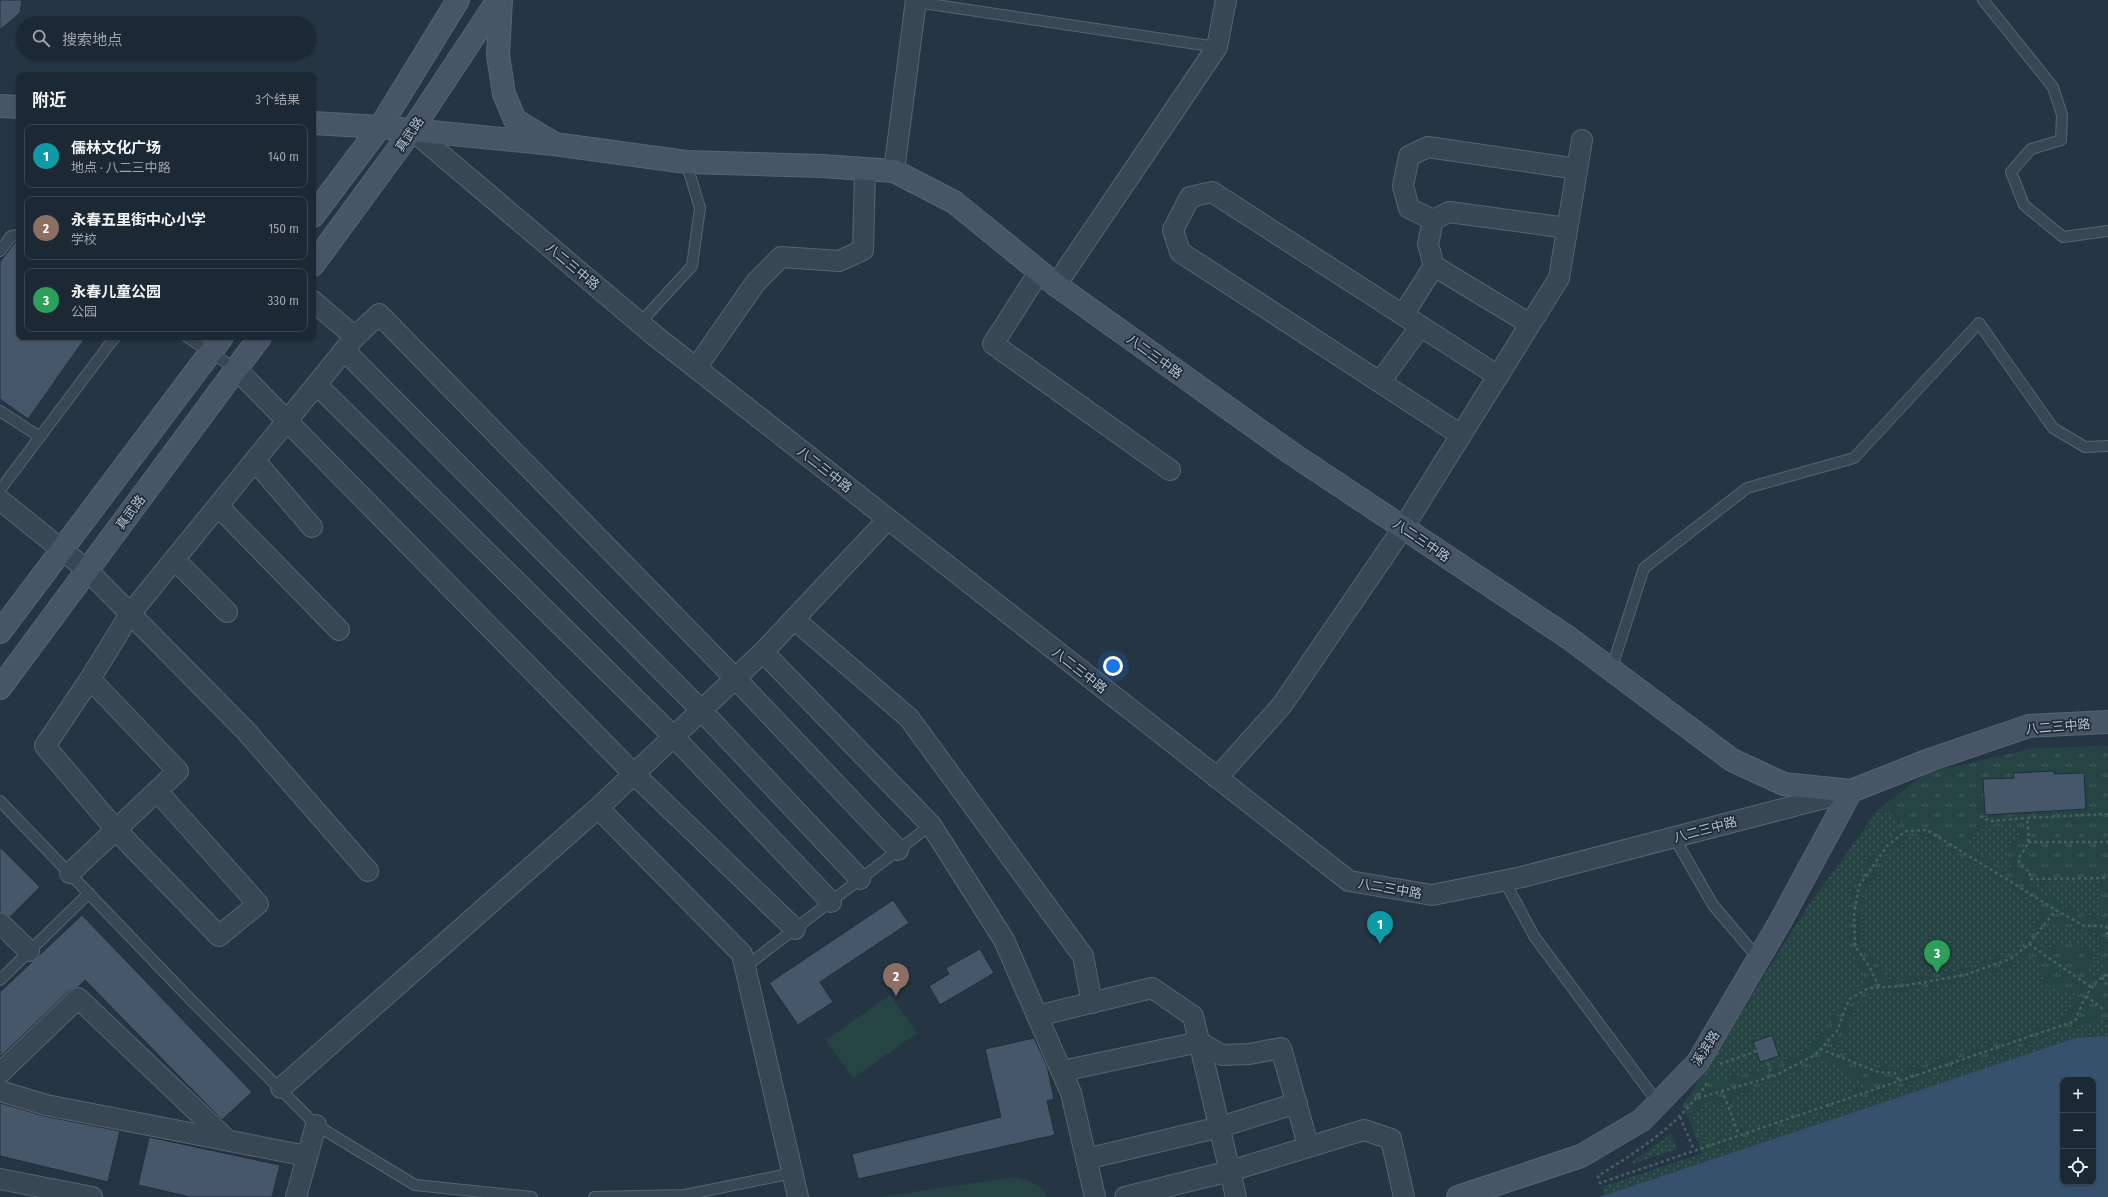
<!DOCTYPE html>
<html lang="zh">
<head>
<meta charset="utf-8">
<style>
	:root { --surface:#1c2833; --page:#29343f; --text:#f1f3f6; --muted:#a0a6ac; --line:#3a444e; --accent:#db2777 }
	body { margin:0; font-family:"Fira Sans Condensed","Noto Sans SC",sans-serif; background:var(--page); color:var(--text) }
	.controls { position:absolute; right:12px; bottom:12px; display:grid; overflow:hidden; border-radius:8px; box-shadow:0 1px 3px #0004 }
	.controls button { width:36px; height:36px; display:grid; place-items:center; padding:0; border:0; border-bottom:1px solid var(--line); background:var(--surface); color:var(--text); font:20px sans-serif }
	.you { position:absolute; left:1113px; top:666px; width:14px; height:14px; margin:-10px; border:3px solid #fff; border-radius:50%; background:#1a73e8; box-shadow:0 0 0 6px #1a73e833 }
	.badge { display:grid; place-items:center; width:26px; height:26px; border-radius:50%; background:var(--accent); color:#fff; font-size:13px; font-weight:700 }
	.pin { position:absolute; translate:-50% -33px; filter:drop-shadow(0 1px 2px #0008) }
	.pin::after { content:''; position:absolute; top:21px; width:14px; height:12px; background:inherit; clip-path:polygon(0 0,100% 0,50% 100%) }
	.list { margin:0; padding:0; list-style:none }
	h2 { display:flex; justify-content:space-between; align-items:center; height:52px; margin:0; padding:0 16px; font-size:17px }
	h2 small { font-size:13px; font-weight:400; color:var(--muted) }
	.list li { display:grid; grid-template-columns:26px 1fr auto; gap:12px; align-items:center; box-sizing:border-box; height:64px; margin:0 8px 8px; padding:0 8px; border:1px solid var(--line); border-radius:8px }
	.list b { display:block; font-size:15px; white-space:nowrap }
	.list p { margin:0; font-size:13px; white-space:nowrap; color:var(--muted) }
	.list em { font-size:13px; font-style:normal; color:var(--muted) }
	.icon { flex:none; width:22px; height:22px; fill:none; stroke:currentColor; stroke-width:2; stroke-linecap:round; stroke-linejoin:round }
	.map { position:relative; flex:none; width:2108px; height:1197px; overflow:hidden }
	.search { position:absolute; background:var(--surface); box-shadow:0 1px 3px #0004; left:16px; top:16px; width:300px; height:44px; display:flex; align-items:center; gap:10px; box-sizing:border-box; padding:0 14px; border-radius:22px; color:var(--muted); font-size:15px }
	.panel { position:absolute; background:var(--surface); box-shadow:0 1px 3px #0004; left:16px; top:72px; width:300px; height:268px; border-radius:8px }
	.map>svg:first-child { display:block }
</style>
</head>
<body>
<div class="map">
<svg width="2108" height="1197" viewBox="0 0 2108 1197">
	<defs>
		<pattern id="grass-tufts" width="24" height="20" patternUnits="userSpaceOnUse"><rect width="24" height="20" fill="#274445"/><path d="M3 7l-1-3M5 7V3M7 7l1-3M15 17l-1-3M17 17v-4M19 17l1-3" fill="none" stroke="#445d5f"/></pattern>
		<pattern id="garden-dots" width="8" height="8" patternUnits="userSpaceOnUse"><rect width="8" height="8" fill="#274445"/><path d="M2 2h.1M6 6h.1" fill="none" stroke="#445d5f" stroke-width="1.8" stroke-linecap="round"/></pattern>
	</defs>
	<rect width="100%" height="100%" fill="#253544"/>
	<path fill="url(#grass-tufts)" d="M2108,746V1037L2075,1038L1705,1161L1683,1105L1806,909L1879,809L1926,773L2035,748Z"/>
	<g fill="url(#garden-dots)">
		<path d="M1879,809L1903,822L1875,852L1854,884L1847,941L1868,983C1838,991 1833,1030 1810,1048C1783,1068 1748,1073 1716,1082L1703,1074L1806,909Z"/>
		<path d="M2020,825L2019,841L2009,848L2008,861L2015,873V876L1965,844L1986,826Z"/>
		<path d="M1907,836H1928L2036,903L2041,912L2034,931L2012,953L1952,972L1888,981L1883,971L1861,946L1859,918L1865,892L1891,849Z"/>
		<path d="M2100,881L2102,916L2083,917L2024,883Z"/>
		<path d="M2053,924L2068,929L2098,932L2103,968L2094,979L2089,975L2092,953C2074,942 2065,942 2046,950L2036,942Z"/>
		<path d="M2028,954L2040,963V969L2046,985L2067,992L2079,991L2066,1017L2051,1025L1902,1072L1898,1067L1870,1064L1831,1049L1846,1030L1856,1003L1872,993L1900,991L1942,985L2011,966Z"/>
		<path d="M2108,1017V1037L2075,1038L1604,1195L1602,1187Z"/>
		<path d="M1818,1059L1832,1063L1853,1079L1866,1082L1868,1086L1855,1090L1856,1092L1742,1131L1732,1102L1736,1101L1734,1095L1802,1071Z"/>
		<path d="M1718,1100L1720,1106L1724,1105L1735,1133L1703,1144L1690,1117L1697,1108Z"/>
		<path d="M1671,1134L1677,1149L1628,1165Z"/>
	</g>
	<g fill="#274445">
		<path d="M890,995L917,1033L853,1078L826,1040Z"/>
		<path d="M1015,1177C1030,1181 1040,1183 1047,1197H879Z"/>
	</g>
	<path fill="#37516d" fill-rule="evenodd" d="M2108,1036V1197H1599L2075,1038ZM2063,1080H2093V1182H2063Z"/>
	<g fill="#465769" stroke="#202d3b">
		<path d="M0,0H22L20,13L0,30Z"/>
		<path d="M15,242H19V337H86L28,419L0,399V262Z"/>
		<path d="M2054,771V774L2084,773L2086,809L1985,815L1983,779L2014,778L2013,773Z"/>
		<path d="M0,847L40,887L10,917L0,912Z"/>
		<path d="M893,900L909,923L820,982L833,1002L798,1025L769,983Z"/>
		<path d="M82,915L252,1092L222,1120L85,980L78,987L70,990L0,1057V992Z"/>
		<path d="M980,949L994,973L940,1005L929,986L949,974L946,968Z"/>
		<path d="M1772,1035L1779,1056L1760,1062L1753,1042Z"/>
		<path d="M1034,1038L1047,1066L1054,1099L1047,1101L1055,1135L858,1179L852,1154L1001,1117L985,1049Z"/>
		<path d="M0,1103L44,1116L120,1131L108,1182L0,1156Z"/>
		<path d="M149,1137L280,1165L272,1197H190L138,1185Z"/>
	</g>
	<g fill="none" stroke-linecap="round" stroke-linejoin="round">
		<g stroke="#586471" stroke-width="12">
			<g id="lane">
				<path d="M1983,0L2053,87L2062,115L2061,140L2031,149L2011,172L2024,205L2063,237L2108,231"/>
				<path d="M916,2L1217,47"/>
				<path d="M0,251L11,236L19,235"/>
				<path d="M640,323L692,266L700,208L686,162"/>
				<path d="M187,337L236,369"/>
				<path d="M0,411L40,437"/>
				<path d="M0,490L115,337"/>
				<path d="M1611,670L1644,568L1747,488L1854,458L1979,323L2053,428L2085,447L2108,446"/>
				<path d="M0,801L191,1000L316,1125L415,1185L532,1197"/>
				<path d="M1674,837L1713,905L1758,958"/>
				<path d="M1504,880L1534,936L1658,1103"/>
				<path d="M745,967L931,825"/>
				<path d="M0,980L89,893"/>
				<path d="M594,1197L685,1195L793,1173"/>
			</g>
		</g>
		<g stroke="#586471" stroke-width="22">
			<g id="street">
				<path d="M412,130L654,335L1349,881L1432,895L1522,877L1847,792"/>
				<path d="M894,171L916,0"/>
				<path d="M1433,220L1409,208L1403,186L1409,156L1428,147L1577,169"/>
				<path d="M1434,266L1530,324"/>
				<path d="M1039,272L993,344L1170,470"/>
				<path d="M1056,285L1217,47L1226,0"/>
				<path d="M1403,315L1434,266L1428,244L1433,220L1449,212L1567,228"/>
				<path d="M355,337L379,314L735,678L898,850"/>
				<path d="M344,350L701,710L860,879"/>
				<path d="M696,368L756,282L781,257L839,261L863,250L865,169"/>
				<path d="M236,369L634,774L795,929"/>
				<path d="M1380,382L1420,327"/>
				<path d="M317,385L673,736L831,902"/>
				<path d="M1461,435L1180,252L1173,230L1190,197L1212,192L1498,376"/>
				<path d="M255,461L312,527"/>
				<path d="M0,500L87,570L245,730L368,871"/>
				<path d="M219,507L339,630"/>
				<path d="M175,560L227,612"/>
				<path d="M794,619L909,718L1083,956L1092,1003"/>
				<path d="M763,652L931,825L1004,940L1071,1093L1095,1197"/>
				<path d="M90,679L45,746L116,830L219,936L258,904L157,791"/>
				<path d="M1217,778L1282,705L1403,528L1559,278L1582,140"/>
				<path d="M598,808L742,954L798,1197"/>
				<path d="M70,873L178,771L90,679L130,614L355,337L313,301"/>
				<path d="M0,923L29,951"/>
				<path d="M1037,1016L1152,988L1193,1016L1236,1197"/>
				<path d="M1062,1071L1199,1042L1222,1055L1249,1054L1281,1048L1308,1145"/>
				<path d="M0,1073L78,998L227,1140"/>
				<path d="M281,1088L598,808L763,652L888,519"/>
				<path d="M0,1091L46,1105L307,1156"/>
				<path d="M1086,1159L1220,1127L1297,1103"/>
				<path d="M0,1179L92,1197"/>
				<path d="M296,1197L316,1125"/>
				<path d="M1125,1197L1230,1171L1364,1130L1391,1139L1404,1197"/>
			</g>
		</g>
		<g stroke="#586471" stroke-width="24">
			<g id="secondary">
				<path d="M501,0L498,55L504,94L515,120L550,141"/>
				<path d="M0,106L19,107"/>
				<path d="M313,123L380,127L554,144L686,162L822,166L894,171L954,202L1056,285L1291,453L1569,638L1732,760L1784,784L1851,791L1932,759L2029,726L2108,722"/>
				<path d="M313,216L380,127L458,0"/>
				<path d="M313,265L412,130L498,0"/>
				<path d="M0,632L222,337"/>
				<path d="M0,688L260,337"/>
				<path d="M1458,1197L1581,1156L1642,1120L1698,1062L1780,922L1851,791"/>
			</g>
		</g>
		<g stroke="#456161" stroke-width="2.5" stroke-dasharray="3 3" stroke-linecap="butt">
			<path d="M2108,815L2106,814L2027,818C2028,825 2029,834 2028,841C2026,855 2007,859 2030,872V879L2108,878"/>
			<path d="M1980,816L1990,821L2027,818"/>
			<path d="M2028,842H2108"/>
			<path d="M2029,944L2092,988"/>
			<path d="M2102,977L2108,987"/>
			<path d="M1879,987L1870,968L1855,946L1854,914L1859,886L1887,846L1906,831L1927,830L2056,910L2084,926H2106L2108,939"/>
			<path d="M2086,996L2103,1009"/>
			<path d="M1820,1049L1878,1072L1895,1073L1899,1080"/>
			<path d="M1720,1064L1763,1049L1772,1076"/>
			<path d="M1707,1083C1678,1126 1641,1149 1598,1176L1600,1183L2075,1021C2082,1004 2090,982 2108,974"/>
			<path d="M1722,1090L1739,1135"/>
			<path d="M1698,1098L1774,1076L1815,1055L1837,1031L1849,999L1869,988L1902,986L1965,975L2012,958L2029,944L2056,910"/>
			<path d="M1680,1117L1694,1150"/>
		</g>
		<use href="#lane" stroke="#394654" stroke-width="10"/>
		<use href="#street" stroke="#394654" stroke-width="20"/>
		<use href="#secondary" stroke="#475567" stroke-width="22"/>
	</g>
	<g text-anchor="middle" stroke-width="3.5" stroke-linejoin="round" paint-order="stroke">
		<g font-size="13" fill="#b7c1cd" stroke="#1e2b39">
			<text transform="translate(409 134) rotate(-55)" y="5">真武路</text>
			<text transform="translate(573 266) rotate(40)" y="5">八二三中路</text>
			<text transform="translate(1155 356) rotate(36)" y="5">八二三中路</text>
			<text transform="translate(825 469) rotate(38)" y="5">八二三中路</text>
			<text transform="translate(130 512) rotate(-53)" y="5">真武路</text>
			<text transform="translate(1422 540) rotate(34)" y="5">八二三中路</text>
			<text transform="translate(1080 670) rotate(38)" y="5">八二三中路</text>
			<text transform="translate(2058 726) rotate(-5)" y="5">八二三中路</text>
			<text transform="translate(1705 829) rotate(-15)" y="5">八二三中路</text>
			<text transform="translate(1390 888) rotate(10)" y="5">八二三中路</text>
			<text transform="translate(1705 1048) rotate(-57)" y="5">溪滨路</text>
		</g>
	</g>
</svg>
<div class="controls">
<button>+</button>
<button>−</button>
<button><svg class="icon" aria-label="locate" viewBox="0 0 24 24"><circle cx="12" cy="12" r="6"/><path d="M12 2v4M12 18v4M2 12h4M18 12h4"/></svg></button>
</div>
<div class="you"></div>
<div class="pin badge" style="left:1380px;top:944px;background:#0f9aa8">1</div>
<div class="pin badge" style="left:896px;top:996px;background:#8d6e63">2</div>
<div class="pin badge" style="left:1937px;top:973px;background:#2e9e5b">3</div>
<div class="search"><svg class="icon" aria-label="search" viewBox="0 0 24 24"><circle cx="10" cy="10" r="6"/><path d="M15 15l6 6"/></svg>搜索地点</div>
<section class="panel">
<h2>附近<small>3个结果</small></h2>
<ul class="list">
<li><span class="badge" style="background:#0f9aa8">1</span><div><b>儒林文化广场</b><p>地点 · 八二三中路</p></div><em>140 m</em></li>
<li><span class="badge" style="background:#8d6e63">2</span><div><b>永春五里街中心小学</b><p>学校</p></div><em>150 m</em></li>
<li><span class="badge" style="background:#2e9e5b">3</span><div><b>永春儿童公园</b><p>公园</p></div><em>330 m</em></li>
</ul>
</section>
</div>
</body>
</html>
